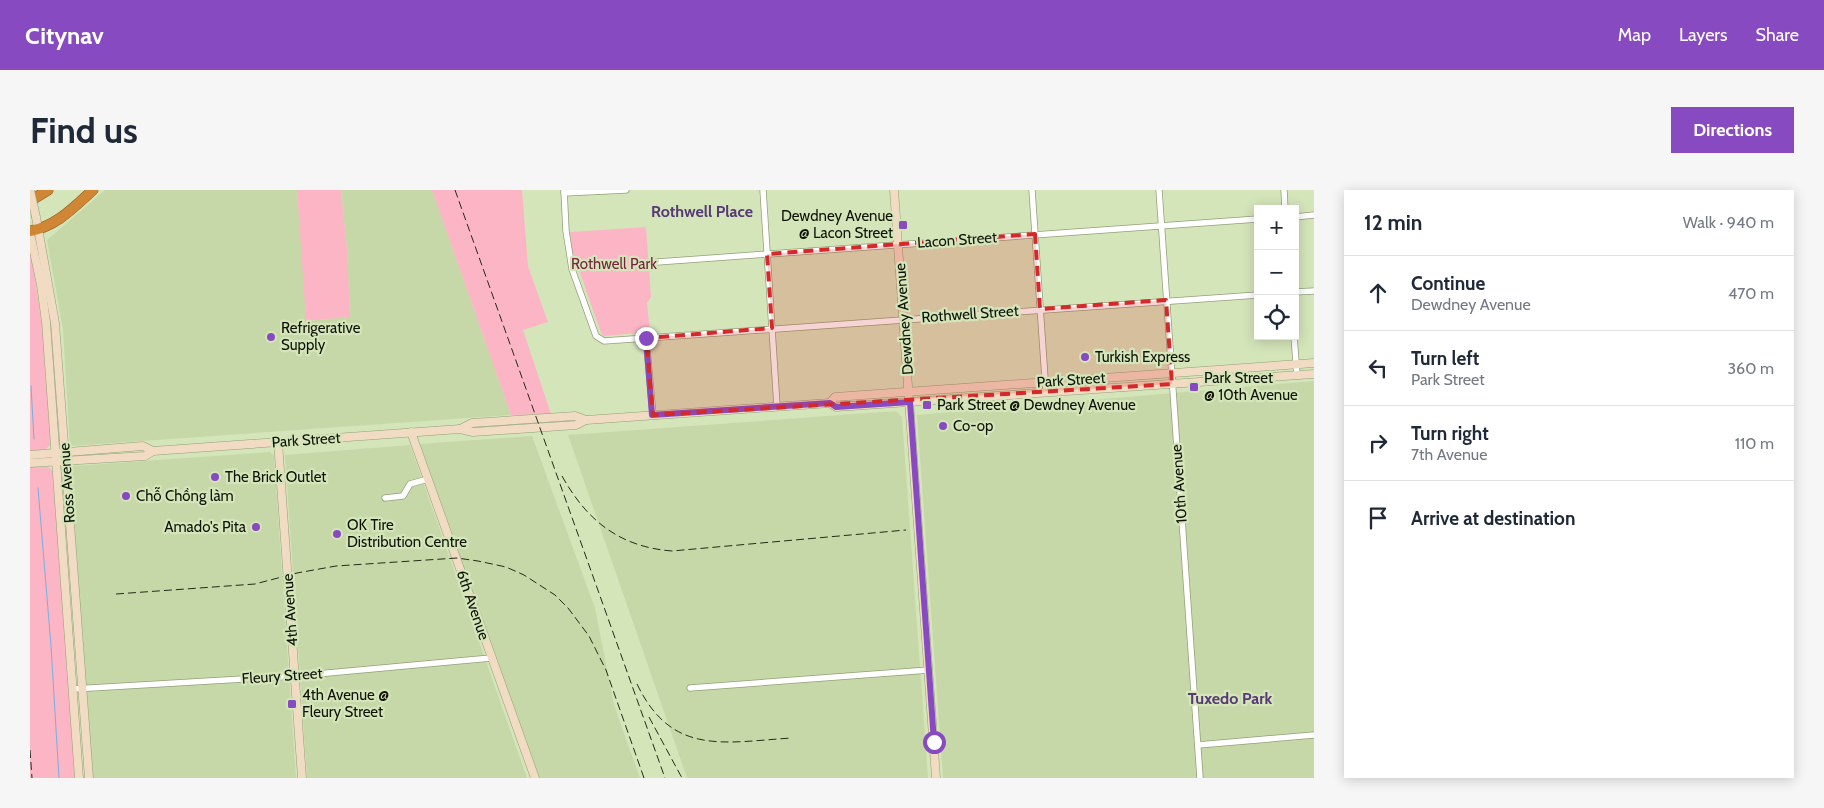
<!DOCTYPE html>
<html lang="en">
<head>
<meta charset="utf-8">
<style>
	:root { --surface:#fff; --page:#f6f6f7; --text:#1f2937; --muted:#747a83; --line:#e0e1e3; --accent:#874ac0 }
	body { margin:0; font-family:Cabin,sans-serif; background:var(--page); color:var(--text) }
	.controls { position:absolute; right:15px; top:15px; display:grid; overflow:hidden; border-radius:0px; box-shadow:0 2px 12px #0003 }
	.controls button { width:45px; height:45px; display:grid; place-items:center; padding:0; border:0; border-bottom:1px solid var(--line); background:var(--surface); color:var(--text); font:25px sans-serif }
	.stop { position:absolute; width:15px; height:15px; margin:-11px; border:4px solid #874ac0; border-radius:50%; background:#fff }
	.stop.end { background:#874ac0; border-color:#fff; box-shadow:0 1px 5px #0008 }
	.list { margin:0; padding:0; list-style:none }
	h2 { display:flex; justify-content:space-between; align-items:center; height:65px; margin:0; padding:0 20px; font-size:21px }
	h2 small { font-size:16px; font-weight:400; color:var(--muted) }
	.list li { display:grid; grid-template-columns:32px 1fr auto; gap:15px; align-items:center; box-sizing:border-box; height:75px; padding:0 20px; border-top:1px solid var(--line) }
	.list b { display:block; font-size:19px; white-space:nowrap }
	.list p { margin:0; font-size:16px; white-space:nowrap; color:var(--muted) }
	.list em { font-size:16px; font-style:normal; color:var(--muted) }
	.icon { flex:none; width:28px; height:28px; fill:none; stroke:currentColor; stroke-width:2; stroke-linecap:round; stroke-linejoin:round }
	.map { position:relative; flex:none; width:1284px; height:588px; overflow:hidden; border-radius:0px }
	header { display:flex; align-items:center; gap:30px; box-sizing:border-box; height:70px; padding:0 25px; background:var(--accent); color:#fff }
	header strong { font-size:24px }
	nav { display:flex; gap:28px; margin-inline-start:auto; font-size:18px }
	.intro { display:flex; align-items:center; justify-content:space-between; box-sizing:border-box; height:120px; padding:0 30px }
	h1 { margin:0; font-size:35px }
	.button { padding:12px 22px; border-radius:0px; background:var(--accent); color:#fff; font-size:18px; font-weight:700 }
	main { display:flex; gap:30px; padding:0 30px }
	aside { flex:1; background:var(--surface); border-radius:0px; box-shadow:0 2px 12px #0003 }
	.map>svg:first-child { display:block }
</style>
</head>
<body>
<header>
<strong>Citynav</strong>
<nav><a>Map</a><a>Layers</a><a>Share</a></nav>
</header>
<div class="intro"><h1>Find us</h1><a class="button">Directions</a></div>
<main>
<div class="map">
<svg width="1284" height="588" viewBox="0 0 1284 588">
	<rect width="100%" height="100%" fill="#d5e5ba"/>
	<g fill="#c6d8a8">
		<path d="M75,0H267L277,131L320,127L317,59L311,0H402L481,225L40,256L33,140L17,50Z"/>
		<path d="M1284,191V588H913L887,225Z"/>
		<path d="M866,221L872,227L898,588H657L538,245Z"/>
		<path d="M502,246L565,418L584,515L610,588H509L390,254Z"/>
		<path d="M380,255L497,588H277L255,265Z"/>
		<path d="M240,262L244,266L266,588H62L40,282L41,279L44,276Z"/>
	</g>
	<g fill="#fcb5c4">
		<path d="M267,0H311L317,59L320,127L276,131Z"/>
		<path d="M402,0H492L498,76L518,132L493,140L521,224L481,225Z"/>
		<path d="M616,37L621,107L617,113L620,142L574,146L571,143L542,60L540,42Z"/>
		<path d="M0,60L14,146L21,254L15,260L0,261Z"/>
		<path d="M0,277H18L24,282L46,588H0Z"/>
	</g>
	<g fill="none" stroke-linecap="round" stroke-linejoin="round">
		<g stroke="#78afdc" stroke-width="1">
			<path d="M1,196L4,249"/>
			<path d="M8,298L21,456L29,588"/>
		</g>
		<g stroke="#91a077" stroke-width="7">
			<g id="street">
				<path d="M534,0L536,41L542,79L566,146L574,151L1228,105"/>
				<path d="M733,0L747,216"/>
				<path d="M1002,0L1016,203"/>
				<path d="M1129,0L1170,588"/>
				<path d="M1254,0L1255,19"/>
				<path d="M534,3L596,0"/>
				<path d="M1265,27L1284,25"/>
				<path d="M627,72L1228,29"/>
				<path d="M1265,102L1284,101"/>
				<path d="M1264,146L1267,185"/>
				<path d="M616,148L623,225"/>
				<path d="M355,308L373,306L380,294L398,289"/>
				<path d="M660,498L899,480"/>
				<path d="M43,499L265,486L461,468"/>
				<path d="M1168,555L1284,545"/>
			</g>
		</g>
		<g stroke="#91a077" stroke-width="9">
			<g id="secondary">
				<path d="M864,0L906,588"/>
				<path d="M6,27L25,133L59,588"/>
				<path d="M0,43L11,95L16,132L49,588"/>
				<path d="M800,213L805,207L1284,173"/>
				<path d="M430,239L442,233L545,226L556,230L800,213L806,217L1284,184"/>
				<path d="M381,242L505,588"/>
				<path d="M248,252L272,588"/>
				<path d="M0,265L113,256L123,261L430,239L443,242L546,235L556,230"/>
				<path d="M0,273L115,266L123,261"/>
			</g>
		</g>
		<g stroke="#8c5e24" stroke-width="11">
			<g id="highway">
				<path d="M0,11L18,0"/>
				<path d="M0,41C27,36 44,17 63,0"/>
			</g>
		</g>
		<use href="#street" stroke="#fff" stroke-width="5.5"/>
		<use href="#secondary" stroke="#f1dbc2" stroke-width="8"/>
		<use href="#highway" stroke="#d08634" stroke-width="10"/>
		<g stroke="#242a19" stroke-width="1" stroke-dasharray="8 4" stroke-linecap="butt">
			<path d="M425,0L635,588"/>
			<path d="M532,286C557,331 590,357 642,361L876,340"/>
			<path d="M86,404L225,394L267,383L306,376L427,368L448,371L476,377L494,385L525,405L538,418L559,446L576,480L614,588"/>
			<path d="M607,494C642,567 695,552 762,548"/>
			<path d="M619,527L652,588"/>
			<path d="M0,560L2,588"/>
		</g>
		<g stroke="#91a077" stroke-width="9" stroke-linecap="butt">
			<path id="secondary-bridge" d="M0,0L6,27"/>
		</g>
		<use href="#secondary-bridge" stroke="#f1dbc2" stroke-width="8"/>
	</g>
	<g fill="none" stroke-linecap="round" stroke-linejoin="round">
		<path stroke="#874ac0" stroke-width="6" d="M616,148L622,225L800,213L806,217L880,212L904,552"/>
	</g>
	<path fill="#d62828" fill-opacity="0.2" stroke="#d62828" stroke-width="4" stroke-dasharray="10 6" stroke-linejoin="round" d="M1005,44L1010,119L1136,110L1142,194L623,225L616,148L742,138L737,64Z"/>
	<g fill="#874ac0" stroke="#d5e5ba" stroke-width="2">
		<rect x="868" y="30" width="10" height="10" rx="2.5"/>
		<circle cx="241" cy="147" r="5"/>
		<circle cx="1055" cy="167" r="5"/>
		<rect x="1159" y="192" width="10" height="10" rx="2.5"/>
		<rect x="892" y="210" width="10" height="10" rx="2.5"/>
		<circle cx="913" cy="236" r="5"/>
		<circle cx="185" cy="287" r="5"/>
		<circle cx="96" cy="306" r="5"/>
		<circle cx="226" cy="337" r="5"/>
		<circle cx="307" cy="344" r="5"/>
		<rect x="257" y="509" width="10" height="10" rx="2.5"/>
	</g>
	<g text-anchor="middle" stroke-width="4.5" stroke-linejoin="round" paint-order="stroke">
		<g font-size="15" fill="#0e1305" stroke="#d5e5ba" text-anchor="start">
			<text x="863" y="31" text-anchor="end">Dewdney Avenue<tspan x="863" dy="17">@ Lacon Street</tspan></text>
			<text x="251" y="143">Refrigerative<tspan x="251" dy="17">Supply</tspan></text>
			<text x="1065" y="172">Turkish Express</text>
			<text x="1174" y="193">Park Street<tspan x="1174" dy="17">@ 10th Avenue</tspan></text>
			<text x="907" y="220">Park Street @ Dewdney Avenue</text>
			<text x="923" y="241">Co-op</text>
			<text x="195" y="292">The Brick Outlet</text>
			<text x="106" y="311">Chỗ Chồng làm</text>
			<text x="317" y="340">OK Tire<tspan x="317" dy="17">Distribution Centre</tspan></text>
			<text x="216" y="342" text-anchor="end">Amado's Pita</text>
			<text x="272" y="510">4th Avenue @<tspan x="272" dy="17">Fleury Street</tspan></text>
		</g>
		<g font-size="15" fill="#0e1305" stroke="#d5e5ba">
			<text transform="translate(927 50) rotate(-4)" y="5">Lacon Street</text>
			<text transform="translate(940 124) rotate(-4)" y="5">Rothwell Street</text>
			<text transform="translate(874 129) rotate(-94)" y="5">Dewdney Avenue</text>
			<text transform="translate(1041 190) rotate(-4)" y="5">Park Street</text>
			<text transform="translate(276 250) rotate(-4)" y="5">Park Street</text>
			<text transform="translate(37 293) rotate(-94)" y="5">Ross Avenue</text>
			<text transform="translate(1149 294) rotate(-94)" y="5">10th Avenue</text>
			<text transform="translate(443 415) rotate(71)" y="5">6th Avenue</text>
			<text transform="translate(260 420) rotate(-94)" y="5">4th Avenue</text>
			<text transform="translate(252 486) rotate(-4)" y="5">Fleury Street</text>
		</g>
		<g font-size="15" fill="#76233d" stroke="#d5e5ba">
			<text x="584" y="79">Rothwell Park</text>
		</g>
		<g font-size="16" font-weight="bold" fill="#573a75" stroke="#d5e5ba">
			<text x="672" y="27">Rothwell Place</text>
			<text x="1200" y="514">Tuxedo Park</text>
		</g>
	</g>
</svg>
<div class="controls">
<button>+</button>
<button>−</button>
<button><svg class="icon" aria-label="locate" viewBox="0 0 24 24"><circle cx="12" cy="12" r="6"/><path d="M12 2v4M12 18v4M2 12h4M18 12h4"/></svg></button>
</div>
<div class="stop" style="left:904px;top:552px"></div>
<div class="stop end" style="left:616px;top:148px"></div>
</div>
<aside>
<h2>12 min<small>Walk · 940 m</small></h2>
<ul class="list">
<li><svg class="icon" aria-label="ahead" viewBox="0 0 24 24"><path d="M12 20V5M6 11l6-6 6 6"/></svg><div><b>Continue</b><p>Dewdney Avenue</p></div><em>470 m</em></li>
<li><svg class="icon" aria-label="left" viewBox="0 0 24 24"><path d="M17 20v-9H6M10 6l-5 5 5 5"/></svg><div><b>Turn left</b><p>Park Street</p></div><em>360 m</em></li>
<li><svg class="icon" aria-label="right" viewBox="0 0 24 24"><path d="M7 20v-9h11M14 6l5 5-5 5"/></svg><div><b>Turn right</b><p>7th Avenue</p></div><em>110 m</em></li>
<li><svg class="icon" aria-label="arrive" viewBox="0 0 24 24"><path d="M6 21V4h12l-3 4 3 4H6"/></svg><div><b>Arrive at destination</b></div></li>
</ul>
</aside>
</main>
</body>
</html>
